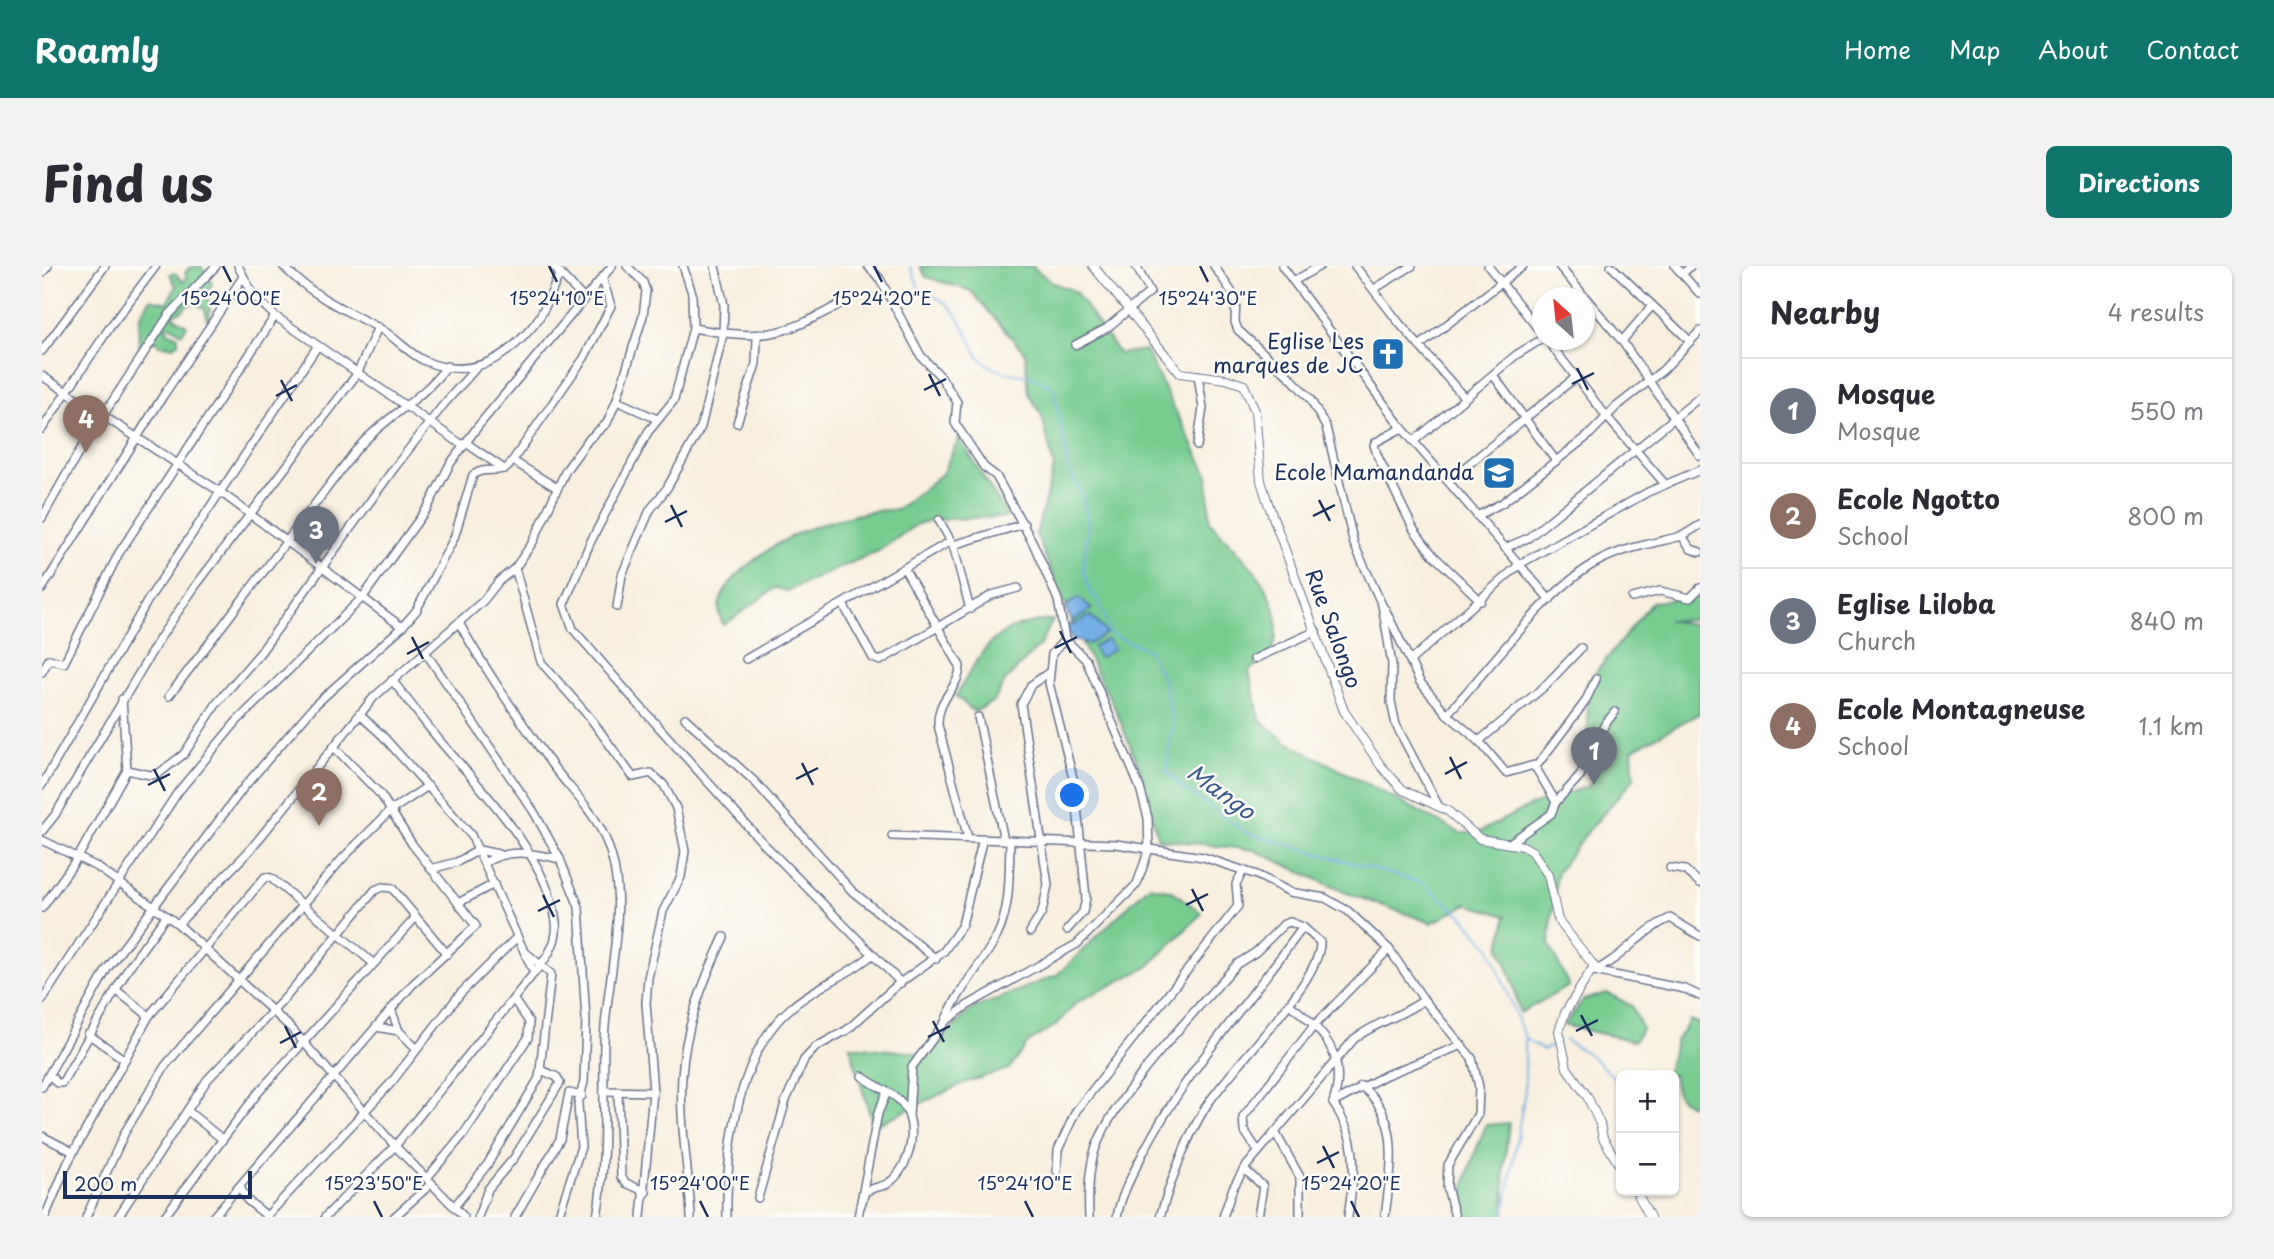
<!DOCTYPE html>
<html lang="en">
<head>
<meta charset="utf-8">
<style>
	body { margin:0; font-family:"Playpen Sans",sans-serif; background:#f2f2f3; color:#2b2b33 }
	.controls { position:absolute; right:21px; bottom:21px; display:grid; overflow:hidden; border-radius:10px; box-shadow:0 2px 5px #0004 }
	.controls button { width:63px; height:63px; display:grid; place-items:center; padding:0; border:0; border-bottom:2px solid #e1e1e2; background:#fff; color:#2b2b33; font:35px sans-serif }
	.compass { position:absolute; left:1490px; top:21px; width:63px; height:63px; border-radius:50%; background:#fff; box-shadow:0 2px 5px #0004; rotate:333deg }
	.scale { position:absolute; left:21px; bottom:18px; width:189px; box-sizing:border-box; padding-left:7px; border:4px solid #1b2f5e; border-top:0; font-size:19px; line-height:24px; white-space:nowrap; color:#1b2f5e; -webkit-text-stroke:5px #fdfcf7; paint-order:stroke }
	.you { position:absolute; left:1031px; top:530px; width:24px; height:24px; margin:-18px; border:5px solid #fff; border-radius:50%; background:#1a73e8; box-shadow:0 0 0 10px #1a73e833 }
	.badge { display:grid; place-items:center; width:46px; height:46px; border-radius:50%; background:#0f766e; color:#fff; font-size:23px; font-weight:700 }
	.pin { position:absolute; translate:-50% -58px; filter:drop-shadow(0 2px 4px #0008) }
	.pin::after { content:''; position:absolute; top:37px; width:24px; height:21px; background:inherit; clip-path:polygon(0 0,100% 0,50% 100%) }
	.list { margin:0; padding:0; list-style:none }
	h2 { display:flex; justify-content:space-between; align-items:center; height:91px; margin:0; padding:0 28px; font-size:30px }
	h2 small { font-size:23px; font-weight:400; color:#7c7c81 }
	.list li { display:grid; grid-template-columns:46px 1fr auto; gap:21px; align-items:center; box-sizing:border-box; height:105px; padding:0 28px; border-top:2px solid #e1e1e2 }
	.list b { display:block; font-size:26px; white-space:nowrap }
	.list p { margin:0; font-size:23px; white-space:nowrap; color:#7c7c81 }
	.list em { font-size:23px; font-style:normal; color:#7c7c81 }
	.map { position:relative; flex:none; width:1658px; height:951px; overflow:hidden; border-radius:10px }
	header { display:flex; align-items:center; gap:42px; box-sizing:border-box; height:98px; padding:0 35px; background:#0f766e; color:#fff }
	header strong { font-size:33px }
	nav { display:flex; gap:38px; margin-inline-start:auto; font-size:24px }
	.intro { display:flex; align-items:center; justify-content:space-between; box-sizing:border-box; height:168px; padding:0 42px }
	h1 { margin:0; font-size:49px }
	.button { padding:18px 32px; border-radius:10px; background:#0f766e; color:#fff; font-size:24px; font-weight:700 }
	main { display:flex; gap:42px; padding:0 42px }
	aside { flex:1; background:#fff; border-radius:10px; box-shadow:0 2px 5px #0004 }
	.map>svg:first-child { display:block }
	.green { fill:#78cc90; stroke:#4a7e77; stroke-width:2 }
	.water { fill:#75aee5; stroke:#486ea2; stroke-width:2 }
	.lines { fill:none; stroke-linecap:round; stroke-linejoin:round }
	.stream { stroke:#75aee5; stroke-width:2 }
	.minor-casing { stroke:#68728b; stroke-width:10 }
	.tertiary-casing { stroke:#68728b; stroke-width:10 }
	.minor { stroke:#fff; stroke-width:7 }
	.tertiary { stroke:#fff; stroke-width:8 }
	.ticks { fill:none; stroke:#1b2f5e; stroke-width:2.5 }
	.labels { text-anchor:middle; stroke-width:5; stroke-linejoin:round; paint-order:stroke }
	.poi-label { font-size:21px; fill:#1b2f5e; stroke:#fdfcf7; text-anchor:end }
	.street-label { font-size:21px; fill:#1b2f5e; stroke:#fdfcf7 }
	.water-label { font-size:23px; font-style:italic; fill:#3a5b8d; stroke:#fdfcf7 }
	.ticks-label { font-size:18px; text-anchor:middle; fill:#1b2f5e; stroke:#fdfcf7; stroke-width:5; stroke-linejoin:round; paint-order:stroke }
</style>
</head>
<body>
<header>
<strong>Roamly</strong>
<nav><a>Home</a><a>Map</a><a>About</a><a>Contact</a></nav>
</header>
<div class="intro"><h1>Find us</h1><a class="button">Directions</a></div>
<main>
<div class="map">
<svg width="1658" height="951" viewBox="0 0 1658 951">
	<rect width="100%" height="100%" fill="#fdfcf7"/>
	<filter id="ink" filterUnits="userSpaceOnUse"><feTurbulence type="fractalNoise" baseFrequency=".0143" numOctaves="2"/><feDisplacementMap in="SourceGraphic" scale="14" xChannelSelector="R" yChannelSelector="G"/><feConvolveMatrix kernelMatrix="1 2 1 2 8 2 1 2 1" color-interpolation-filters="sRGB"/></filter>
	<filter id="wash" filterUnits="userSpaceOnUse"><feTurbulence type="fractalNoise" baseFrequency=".00686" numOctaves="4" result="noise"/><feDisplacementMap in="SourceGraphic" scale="28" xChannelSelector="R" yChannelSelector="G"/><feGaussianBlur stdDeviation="1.57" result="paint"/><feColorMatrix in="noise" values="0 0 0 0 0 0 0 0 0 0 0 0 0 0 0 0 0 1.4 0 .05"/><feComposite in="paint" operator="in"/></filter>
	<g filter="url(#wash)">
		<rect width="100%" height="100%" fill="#f8efde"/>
		<!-- green -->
		<g class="green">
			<path d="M159,0l11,17 -6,15 4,4v17h-3l-2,-10 -10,-6 -9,3 -4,5 -11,4 16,10 -5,8 -11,-7 -6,1 4,6 9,3v7l-5,3 -14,-1 -3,-5 -14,8 -3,-2c-1,-20 -2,-31 12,-47l16,4 9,-17 -6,-12 5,-1 8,9 4,-4 -2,-5 5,-6z"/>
			<path d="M878,0h112l21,17 22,8 44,63 26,-4 63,125 2,47c30,33 82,75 63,126 -4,9 -17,17 -24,23l11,49 27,22 173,91h17l55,-28 57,-19 7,-23 -7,13 -2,-93 65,-81 48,-5v23h-33l33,6v87l-68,37 2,29 -45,51 -32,43 -8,71 20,42 -49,27 -9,-37 -11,-28 6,-32 -39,-12 -35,19 -88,-31 -90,-42 -96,-11 -17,-67 -27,-66 -37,-72 -41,-100 18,-67 -12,-51 -13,-22 -4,-41 -54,-62 -45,-14z"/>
			<path d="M917,172l49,79 -64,2 -27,5 -37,26 -93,41 -12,-3 -51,37c-23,-34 42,-75 68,-89 23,-12 81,-28 105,-26l45,-36z"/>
			<path d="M1011,354l-13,25 -35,36 -11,20 -20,11 -18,-16c27,-47 37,-73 97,-76z"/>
			<path d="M1107,620l23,5 30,22 -54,54 -71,35 -21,23 -28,18 -19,26 -45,14 -91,43 -23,-80 76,8 46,-45 85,-34z"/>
			<path d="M1565,727l25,13 10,23 -8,12 -70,-16 19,-25z"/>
			<path d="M1648,754l10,4v85c-20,-9 -26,-11 -26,-34h-8l10,-34z"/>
			<path d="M1467,857l-5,45 1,49h-41c-5,-30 11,-64 22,-92z"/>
		</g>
		<!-- water -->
		<g class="water">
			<path d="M1037,332l13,11 -19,13 -7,-11 2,-7z"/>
			<path d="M1048,349l17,18 -18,11 -18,-6 -5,-14 9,1z"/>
			<path d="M1065,373l7,10 -15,9 -6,-11z"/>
		</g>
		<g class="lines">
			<!-- stream -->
			<g class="stream">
				<path d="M868,0l10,24c34,13 35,20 51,51 3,6 6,15 11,19 21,21 52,7 72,31l15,80 14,25 5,28 -5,45 7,23 8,8 13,34 37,16 16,32 9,42 -7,46 16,17 65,46 175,50 41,33 27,32 35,90v52l-21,127"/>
				<path d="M1483,773l18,11 16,-9"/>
				<path d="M1523,774l25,15 31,29"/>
			</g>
		</g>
	</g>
	<g filter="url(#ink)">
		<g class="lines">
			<defs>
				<g id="minor">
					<path d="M196,0l16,30 21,20 189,130"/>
					<path d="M241,0c27,28 59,43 94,61 17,8 30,26 48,34 44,19 80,-1 108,-35 12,-14 19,-36 27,-53"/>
					<path d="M511,0l30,32"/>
					<path d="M641,0l9,27 1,35 -19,72 -26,32 -58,111 -26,61 9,25 57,66 130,145 141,143"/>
					<path d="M826,0l12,13 41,77 20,21 16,25 -2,21 29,44 12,9 37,67 25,57 7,39 21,21 54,128 8,30 1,31 -12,35 -60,60 -109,61 -23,17 -33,45 -3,49"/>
					<path d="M1172,0l22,32 -1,24 3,8 53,48 19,21 16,28 28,117 28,61 10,59 -1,37 5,24 42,80"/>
					<path d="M1240,0l120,162 148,172"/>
					<path d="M1313,0l45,58 64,73"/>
					<path d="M1446,0l54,68"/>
					<path d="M1517,0l63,75 78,115"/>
					<path d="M1569,0l79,75"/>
					<path d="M1633,0l25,28"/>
					<path d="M0,7l6,-7"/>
					<path d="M1640,8l9,-8"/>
					<path d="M1252,15l26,-15"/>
					<path d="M1332,23l38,-23"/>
					<path d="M651,62c68,12 87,10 147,-24"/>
					<path d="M1505,74l60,77 58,67"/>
					<path d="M1580,75l29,-34"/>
					<path d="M1033,79l32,-17 43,-36 -14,-26"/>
					<path d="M1377,80l104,-80"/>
					<path d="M0,85l63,-85"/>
					<path d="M1451,109l63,86"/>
					<path d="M0,110l177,115 183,136"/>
					<path d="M575,135l40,18"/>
					<path d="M695,157l19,-59 1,-27"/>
					<path d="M1360,162l-26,14 -2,3 4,12 36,73 19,25 48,46"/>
					<path d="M0,163l68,-102 46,-61"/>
					<path d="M1372,175l102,-86 26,-16"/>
					<path d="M424,177l38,26"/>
					<path d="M1155,180l6,-38 -5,-33"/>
					<path d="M471,195l44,27"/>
					<path d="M1406,215l128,-104"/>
					<path d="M1435,250l25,-13 86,-67 28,-29 47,-37 37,-39"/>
					<path d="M0,252l37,-66 90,-137 47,-49"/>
					<path d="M897,254l14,25 17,64"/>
					<path d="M1658,259l-18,11 9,13 9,3"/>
					<path d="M911,279l71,-21"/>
					<path d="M1463,282l23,-10 172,-141"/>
					<path d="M473,302l26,94 50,57 42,58 18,-4 13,12 12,23 9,43 -4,26 -18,34 -15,67 -2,25 7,89 -12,125"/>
					<path d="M862,302l56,98c0,22 -23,31 -22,59l30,113"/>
					<path d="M0,323l121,-193 80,-119"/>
					<path d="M1590,332l28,-7 30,7 10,-10"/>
					<path d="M801,338l30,54 7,3 112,-66 26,-7"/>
					<path d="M575,341l5,-32 28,-65 17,-22 34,-61 22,-93 1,-29 -9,-39"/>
					<path d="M1343,343l35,73 27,32 32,27 27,32 28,-8 22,37"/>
					<path d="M417,357c28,50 60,96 93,142 18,24 41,45 53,73 28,63 1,139 -1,204 -1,58 3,118 -7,175"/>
					<path d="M1023,373l-13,15 -3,29 26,103 11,112 -3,14 -16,18"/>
					<path d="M384,387l108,159 26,47 19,48 7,113 -2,62 -6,22 3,43 -23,70"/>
					<path d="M704,393l205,-118"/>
					<path d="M1212,393l62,-28"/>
					<path d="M1369,394l109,-96 128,-72 52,-22"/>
					<path d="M0,406l7,-13 15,4 55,-110 156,-237"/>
					<path d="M127,430l187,-246c29,-34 63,-47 91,-84"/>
					<path d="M80,433l5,71"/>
					<path d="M317,448l23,21 89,100 63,138"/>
					<path d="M1405,448c41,-43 101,-127 152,-153 24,-13 56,-18 83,-25"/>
					<path d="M936,451l26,123"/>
					<path d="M643,452l70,64 97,109 84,68"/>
					<path d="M1437,475l66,-55 36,-38"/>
					<path d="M1493,502l50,-66 11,-23"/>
					<path d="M0,519l106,-185 169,-253"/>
					<path d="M0,565l13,-16 105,-177 34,-50 163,-214 21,-47"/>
					<path d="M850,570l224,8 87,13 54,18 33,17 35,6 23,13 41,38 35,51 48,58 7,29 -1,27 -30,51 -1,22 8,30"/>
					<path d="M0,574l55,27 81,57 113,104 104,118 69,71"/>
					<path d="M1466,578l43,-30 5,-12 24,-26 25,-52 10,-12"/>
					<path d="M442,597c24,-15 49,-10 76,-4"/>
					<path d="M1628,602l15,2 15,13"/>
					<path d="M389,603l26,-7 22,-12 19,4"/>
					<path d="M416,637l36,-19"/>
					<path d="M0,642l36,-51 49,-87 23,5 8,-1 26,-20 33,-51 43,-50 135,-186 49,-63 32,-36"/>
					<path d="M136,658l72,-74 124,-153 109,-96 16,-20 16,-13 18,-26 33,-72 22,-30 19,-17 9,-21 27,-86 3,-25 -3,-9 -16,-16"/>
					<path d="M988,666l12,-20 6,-27 -27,-181 10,-19 17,-12"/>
					<path d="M1552,705c29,-13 46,-40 76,-53l30,18"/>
					<path d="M1552,705l91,18 15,7"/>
					<path d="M74,724l33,26"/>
					<path d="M0,734l136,-208 59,-71 126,-124 65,-90 22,-43 29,-39 133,-159"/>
					<path d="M1247,738c36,27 59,53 44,99 28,41 21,68 15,114"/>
					<path d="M349,743l8,22 18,18"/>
					<path d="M904,753c13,-30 35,-53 51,-83 14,-28 12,-64 13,-96"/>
					<path d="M334,761l23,4"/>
					<path d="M46,768l37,26"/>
					<path d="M8,809l7,8h5l67,-116 37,-51"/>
					<path d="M1319,820c43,33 29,85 24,131"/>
					<path d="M0,821l65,-118 137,-182 72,-83 86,-77 14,-16 38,-73 19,-63c12,-9 23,-1 35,-8l76,-109 27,-52 -9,-29"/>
					<path d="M562,825l49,1"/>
					<path d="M576,825l3,86 5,6 20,9"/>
					<path d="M1291,837l53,-28 76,-30"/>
					<path d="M147,846l33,27"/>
					<path d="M1233,866l25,45v40"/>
					<path d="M0,870l31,16"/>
					<path d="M1216,885l-14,-21 -1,-13 70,-90 76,-78"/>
					<path d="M1202,903l19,17 -5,31"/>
					<path d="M1015,905l1,-21 18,-39 162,-205 -2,-22 7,-13"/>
					<path d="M385,912l36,-43 65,-97 1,-16 -15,-22"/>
					<path d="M198,921l7,13 20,16"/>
					<path d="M716,932l28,-98 18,-40 12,-13 31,-17 50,-45 47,-34 18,-26 21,-87"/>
					<path d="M819,939l4,-13c8,-6 18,-4 25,-10 22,-17 31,-62 8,-83 -11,-9 -25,-14 -36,-23"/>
					<path d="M412,941l33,-42 52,-87 12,-104 -27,-23"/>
					<path d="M3,951l23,-55 81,-146 116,-139 6,1 102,85"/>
					<path d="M44,951l39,-85 40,-66 177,-207 48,-48 38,-25"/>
					<path d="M76,951l89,-137 79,-83 89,-107 7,-3 10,1 55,66"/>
					<path d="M122,951l93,-123 159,-177"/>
					<path d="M171,951l199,-232 64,-59 -64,-82 -31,-49 -47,-48"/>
					<path d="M224,951l125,-134 69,-89 57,-57"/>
					<path d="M283,951l70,-71 135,-168c13,-15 29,-33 26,-56 -7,-59 -65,-123 -103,-166 -22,-24 -41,-51 -61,-76"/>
					<path d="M352,951l38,-34"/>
					<path d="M436,951l10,-28 26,-31 46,-75 -3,-6 -16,-7"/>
					<path d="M473,951l45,-78 9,-46 13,3"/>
					<path d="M649,951c-2,-47 -12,-94 -9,-141 3,-49 21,-95 42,-139"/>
					<path d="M685,951c-1,-66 10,-165 65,-210 24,-21 56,-31 81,-53"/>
					<path d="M816,951l20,-104 9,-21"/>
					<path d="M1047,951c-1,-22 -1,-43 5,-64 17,-56 103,-143 143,-189l19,-12 28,-28 6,-2 13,5 17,15c2,39 -92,129 -115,166 -20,33 -34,72 -45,109"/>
					<path d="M1075,951c4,-23 16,-43 26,-64 43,-83 106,-151 160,-226"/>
					<path d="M1181,951l10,-29 11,-19 110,-130c22,-17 48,-23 70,-39"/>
				</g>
				<g id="tertiary">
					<path d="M1051,0l87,107 46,6 18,6 11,26 6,70 8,25 75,205 37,55 22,24 45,21 32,28 43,7 9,5 16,24 10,45 36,46 -29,47 -6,18 8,37 20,28 13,28 3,14 18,30"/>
					<path d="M1594,925l14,26"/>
				</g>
			</defs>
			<!-- minor casing -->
			<use href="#minor" class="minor-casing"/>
			<!-- tertiary casing -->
			<use href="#tertiary" class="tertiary-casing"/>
			<!-- minor -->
			<use href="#minor" class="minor"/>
			<!-- tertiary -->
			<use href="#tertiary" class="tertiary"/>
		</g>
	</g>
	<!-- ticks -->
	<path class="ticks" d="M181,0l8,16M507,0l8,16M832,0l8,16M1158,0l8,16M1535,102l11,22M887,108l11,22M239,114l11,21M1530,118l22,-11M882,124l22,-11M234,130l21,-11M1277,234l11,21M629,239l11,22M1271,250l22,-11M623,256l22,-11M1018,365l11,22M370,371l11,22M1013,382l22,-11M365,388l22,-12M1408,491l11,22M760,497l11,22M112,503l11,22M1403,508l22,-12M754,513l22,-11M106,519l22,-11M1150,623l11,22M501,629l11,22M1144,639l22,-11M496,645l22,-11M1539,749l11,21M891,755l11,21M243,760l11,22M1534,765l22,-11M886,771l22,-11M238,777l21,-11M1281,880l11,22M1275,897l22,-11M332,935l8,16M658,935l8,16M983,935l8,16M1309,935l8,16"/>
	<!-- icons -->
	<defs>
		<symbol id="church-square" viewBox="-11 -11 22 22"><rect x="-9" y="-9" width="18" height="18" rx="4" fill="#1f6fb2" stroke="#fdfcf7"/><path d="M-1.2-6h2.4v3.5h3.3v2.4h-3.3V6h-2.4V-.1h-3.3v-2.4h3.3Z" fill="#fff"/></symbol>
		<symbol id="school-square" viewBox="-11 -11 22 22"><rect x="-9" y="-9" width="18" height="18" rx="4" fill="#1f6fb2" stroke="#fdfcf7"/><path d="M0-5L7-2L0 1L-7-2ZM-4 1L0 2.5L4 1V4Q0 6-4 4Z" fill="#fff"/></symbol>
	</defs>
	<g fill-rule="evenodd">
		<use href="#church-square" x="1327" y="69" width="38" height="38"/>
		<use href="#school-square" x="1438" y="188" width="38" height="38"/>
	</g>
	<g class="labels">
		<!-- poi labels -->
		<g class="poi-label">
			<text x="1322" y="83">Eglise Les<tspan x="1322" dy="24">marques de JC</tspan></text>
			<text x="1432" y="214">Ecole Mamandanda</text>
		</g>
		<!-- street labels -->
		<g class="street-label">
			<text transform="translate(1291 363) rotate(70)" y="7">Rue Salongo</text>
		</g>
		<!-- water labels -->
		<g class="water-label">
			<text transform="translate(1179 526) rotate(36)" y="8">Mango</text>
		</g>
	</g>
	<g class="ticks-label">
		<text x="189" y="39">15°24'00"E</text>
		<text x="515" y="39">15°24'10"E</text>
		<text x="840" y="39">15°24'20"E</text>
		<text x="1166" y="39">15°24'30"E</text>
		<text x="332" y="924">15°23'50"E</text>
		<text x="658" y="924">15°24'00"E</text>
		<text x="983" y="924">15°24'10"E</text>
		<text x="1309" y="924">15°24'20"E</text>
	</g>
</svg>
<div class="controls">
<button>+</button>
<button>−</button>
</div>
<svg class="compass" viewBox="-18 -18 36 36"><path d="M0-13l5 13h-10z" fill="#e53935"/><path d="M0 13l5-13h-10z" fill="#7c7c81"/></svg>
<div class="scale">200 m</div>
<div class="you"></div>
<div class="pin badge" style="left:1552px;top:519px;background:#6b7280">1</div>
<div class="pin badge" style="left:277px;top:560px;background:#8d6e63">2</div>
<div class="pin badge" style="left:274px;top:298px;background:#6b7280">3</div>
<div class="pin badge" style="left:44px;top:187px;background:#8d6e63">4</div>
</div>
<aside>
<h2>Nearby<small>4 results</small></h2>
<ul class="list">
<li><span class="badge" style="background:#6b7280">1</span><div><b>Mosque</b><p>Mosque</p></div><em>550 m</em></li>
<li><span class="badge" style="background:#8d6e63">2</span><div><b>Ecole Ngotto</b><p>School</p></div><em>800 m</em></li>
<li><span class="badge" style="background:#6b7280">3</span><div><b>Eglise Liloba</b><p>Church</p></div><em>840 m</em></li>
<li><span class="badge" style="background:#8d6e63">4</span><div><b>Ecole Montagneuse</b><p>School</p></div><em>1.1 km</em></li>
</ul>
</aside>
</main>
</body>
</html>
